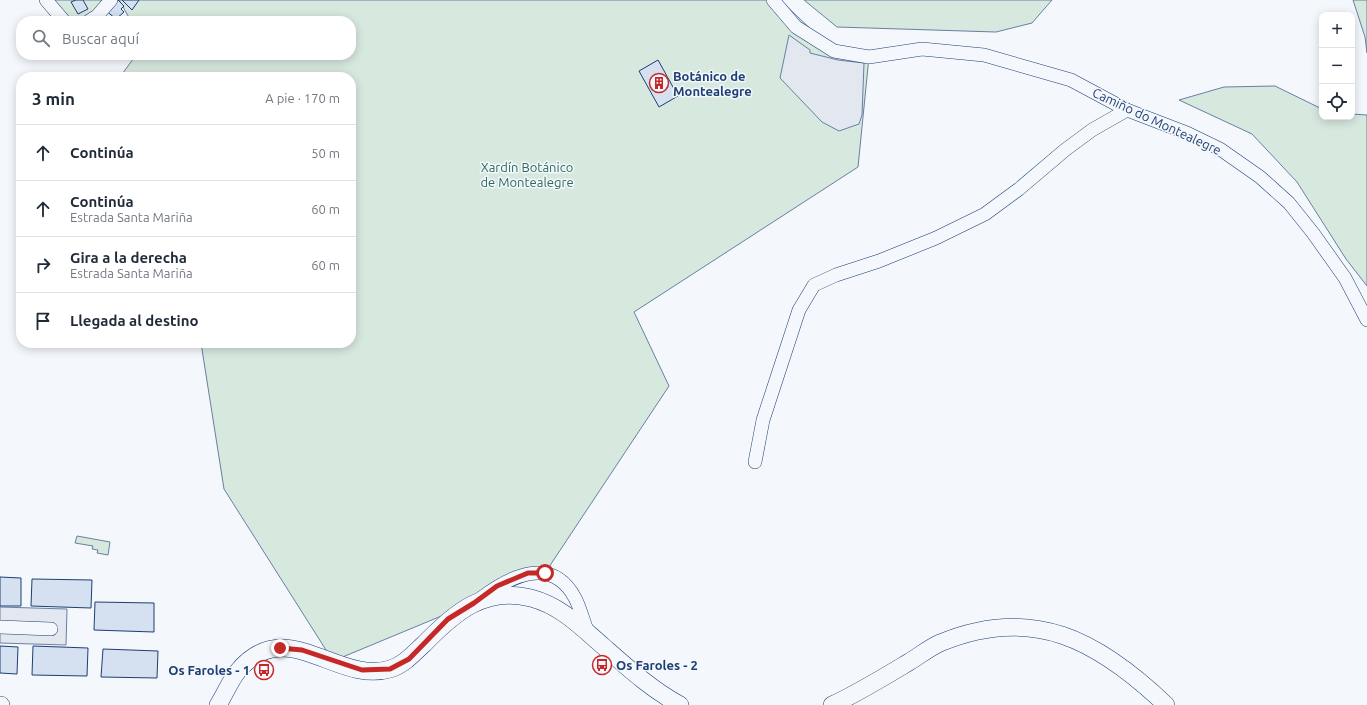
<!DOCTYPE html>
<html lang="es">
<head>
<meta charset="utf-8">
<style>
	body { margin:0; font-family:Ubuntu,sans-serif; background:#f6f6f7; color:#1f2937 }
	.controls { position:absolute; right:12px; top:12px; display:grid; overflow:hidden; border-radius:8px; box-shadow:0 2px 10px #0003 }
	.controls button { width:36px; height:36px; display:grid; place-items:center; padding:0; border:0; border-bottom:1px solid #e0e1e3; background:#fff; color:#1f2937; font:20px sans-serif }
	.stop { position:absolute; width:12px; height:12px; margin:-9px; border:3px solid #c62828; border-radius:50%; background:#fff }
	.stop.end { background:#c62828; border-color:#fff; box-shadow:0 1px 4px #0008 }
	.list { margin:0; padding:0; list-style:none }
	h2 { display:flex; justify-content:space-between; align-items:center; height:52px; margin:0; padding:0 16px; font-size:17px }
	h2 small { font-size:13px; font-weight:400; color:#747a83 }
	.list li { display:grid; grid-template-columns:26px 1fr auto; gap:12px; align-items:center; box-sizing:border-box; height:56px; padding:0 16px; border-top:1px solid #e0e1e3 }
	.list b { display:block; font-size:15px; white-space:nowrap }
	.list p { margin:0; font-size:13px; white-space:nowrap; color:#747a83 }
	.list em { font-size:13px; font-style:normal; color:#747a83 }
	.icon { flex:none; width:22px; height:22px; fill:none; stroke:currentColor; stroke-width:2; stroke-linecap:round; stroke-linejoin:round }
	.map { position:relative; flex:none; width:1367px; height:705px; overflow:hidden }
	.search { position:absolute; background:#fff; box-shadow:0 2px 10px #0003; left:16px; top:16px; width:340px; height:44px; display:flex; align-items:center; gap:10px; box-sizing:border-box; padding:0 14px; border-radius:16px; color:#747a83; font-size:15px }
	.panel { position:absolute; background:#fff; box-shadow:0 2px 10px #0003; left:16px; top:72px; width:340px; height:276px; border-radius:16px }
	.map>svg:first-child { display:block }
	.green { fill:#d7e8df; stroke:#687fa3 }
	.parking { fill:#e3e8f0; stroke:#687fa3 }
	.building { fill:#d5e0f0; stroke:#1d3f73 }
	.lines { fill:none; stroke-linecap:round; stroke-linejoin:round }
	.minor-casing { stroke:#1d3f73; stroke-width:14 }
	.major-casing { stroke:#1d3f73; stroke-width:18 }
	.minor { stroke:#f4f7fb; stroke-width:13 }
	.major { stroke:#f4f7fb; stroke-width:17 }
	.route { stroke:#c62828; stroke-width:5 }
	.labels { text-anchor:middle; stroke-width:3; stroke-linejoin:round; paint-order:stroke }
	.poi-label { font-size:13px; font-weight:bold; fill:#1d3f73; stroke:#f4f7fb; text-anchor:start }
	.street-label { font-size:13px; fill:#1d3f73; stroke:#f4f7fb }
	.park-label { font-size:13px; fill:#2c6c60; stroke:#f4f7fb }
</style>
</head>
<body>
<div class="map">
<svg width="1367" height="705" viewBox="0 0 1367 705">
	<rect width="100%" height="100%" fill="#f4f7fb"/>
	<!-- green -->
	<g class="green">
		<path d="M46,0h64l-25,21h-21z"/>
		<path d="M119,0h661l54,51 35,6 -11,110 -224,145 35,74 -124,187 -212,88 -109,-172 -23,-146h150v-266h-231l16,-22h215v-34h-220z"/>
		<path d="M804,0h248l-20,23 -36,9 -159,-5z"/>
		<path d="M1353,0h14v53l-2,-16z"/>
		<path d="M1275,86l47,23v8h30v-3l15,1v171l-21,-27 -49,-77 -45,-48 -73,-34 45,-13z"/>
		<path d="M77,536l33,6 -2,13 -11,-2 1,-3 -6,-1 1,-3 -18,-3z"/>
	</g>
	<!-- parking -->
	<g class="parking">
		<path d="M789,35l21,15v3l28,7 26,3 -2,52 -3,9 -20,7 -17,-9 -42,-44z"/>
		<path d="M0,607l67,2 -1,36 -66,-2z"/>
	</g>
	<!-- building -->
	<g class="building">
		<path d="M76,0h7l5,9 -10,5 -7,-12z"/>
		<path d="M115,0h3l6,6 -3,3 3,3 -8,7 -11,-9z"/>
		<path d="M122,0h17l-7,10z"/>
		<path d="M658,60l20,36 -19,11 -20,-36z"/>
		<path d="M0,577l21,1v28h-21z"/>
		<path d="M32,579l60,1 -1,28 -60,-2z"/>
		<path d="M95,602l59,1v29l-60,-2z"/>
		<path d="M0,646l18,1 -1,27 -17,-1z"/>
		<path d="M33,646l55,2 -1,28 -55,-1z"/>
		<path d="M103,649l55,2 -1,27 -56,-1z"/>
	</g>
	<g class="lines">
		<defs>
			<g id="minor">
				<path d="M46,0l18,21"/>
				<path d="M773,0l23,27 38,24 35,6 53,-8 62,6 87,25 56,30 60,23 33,16 40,28 29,26 24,30 32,45 22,42"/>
				<path d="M89,21l8,-5 14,-16"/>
				<path d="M755,462l8,-42 36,-110 15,-25 22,-10 43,-14 57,-23 49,-24 34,-25 46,-39 27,-20 35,-20"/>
				<path d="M481,598c29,-22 71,-43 94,0 5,9 8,22 12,32"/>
				<path d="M0,627l51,2"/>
			</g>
			<g id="major">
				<path d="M0,705h1"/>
				<path d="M218,705c7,-11 12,-24 20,-34 48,-58 99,14 152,-2 14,-4 24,-16 34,-25 30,-31 61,-58 107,-46 30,8 50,29 72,48 25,22 48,43 77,59"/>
				<path d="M832,705c26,-12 52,-28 77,-43 10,-6 20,-14 31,-19 93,-39 159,-2 226,62"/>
			</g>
		</defs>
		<!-- minor casing -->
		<use href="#minor" class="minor-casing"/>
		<!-- major casing -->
		<use href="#major" class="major-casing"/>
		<!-- minor -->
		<use href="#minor" class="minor"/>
		<!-- major -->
		<use href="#major" class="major"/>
	</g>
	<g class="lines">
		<!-- route -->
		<path class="route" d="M280,648l22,2 60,20 28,-1 19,-10 39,-40 26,-16 23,-17 31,-13h17"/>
	</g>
	<!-- icons -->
	<defs>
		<symbol id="building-ring" viewBox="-11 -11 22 22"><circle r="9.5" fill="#f4f7fb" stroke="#c62828" stroke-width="1.5"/><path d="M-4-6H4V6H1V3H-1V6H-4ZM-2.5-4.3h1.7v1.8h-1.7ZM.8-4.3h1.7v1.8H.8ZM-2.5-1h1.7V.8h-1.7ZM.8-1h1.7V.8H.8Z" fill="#c62828"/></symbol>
		<symbol id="bus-ring" viewBox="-11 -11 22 22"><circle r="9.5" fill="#f4f7fb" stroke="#c62828" stroke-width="1.5"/><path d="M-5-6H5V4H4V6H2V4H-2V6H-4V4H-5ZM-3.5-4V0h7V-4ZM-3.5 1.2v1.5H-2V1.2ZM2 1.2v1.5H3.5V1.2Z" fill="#c62828"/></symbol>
	</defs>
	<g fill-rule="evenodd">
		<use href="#building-ring" x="648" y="72" width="22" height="22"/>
		<use href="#bus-ring" x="591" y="654" width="22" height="22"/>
		<use href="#bus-ring" x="253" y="659" width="22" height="22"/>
	</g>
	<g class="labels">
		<!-- poi labels -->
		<g class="poi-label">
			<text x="673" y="81">Botánico de<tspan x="673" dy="15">Montealegre</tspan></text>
			<text x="616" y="670">Os Faroles - 2</text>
			<text x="250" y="675" text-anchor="end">Os Faroles - 1</text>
		</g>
		<!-- street labels -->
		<g class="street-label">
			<text transform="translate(1157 121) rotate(25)" y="5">Camiño do Montealegre</text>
		</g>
		<!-- park labels -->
		<g class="park-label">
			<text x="527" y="172">Xardín Botánico<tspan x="527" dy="15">de Montealegre</tspan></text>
		</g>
	</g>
</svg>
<div class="controls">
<button>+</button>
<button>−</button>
<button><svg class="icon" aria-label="locate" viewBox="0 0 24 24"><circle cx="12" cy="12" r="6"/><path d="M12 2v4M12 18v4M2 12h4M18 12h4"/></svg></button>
</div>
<div class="stop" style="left:545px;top:573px"></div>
<div class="stop end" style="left:280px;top:648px"></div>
<div class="search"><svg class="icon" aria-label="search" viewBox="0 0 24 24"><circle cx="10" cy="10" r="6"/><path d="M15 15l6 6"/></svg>Buscar aquí</div>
<section class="panel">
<h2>3 min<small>A pie · 170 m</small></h2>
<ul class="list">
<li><svg class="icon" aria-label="ahead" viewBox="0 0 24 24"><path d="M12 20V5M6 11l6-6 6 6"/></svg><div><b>Continúa</b></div><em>50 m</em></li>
<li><svg class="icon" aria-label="ahead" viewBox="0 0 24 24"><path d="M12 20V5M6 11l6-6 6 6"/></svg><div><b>Continúa</b><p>Estrada Santa Mariña</p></div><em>60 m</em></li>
<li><svg class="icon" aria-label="right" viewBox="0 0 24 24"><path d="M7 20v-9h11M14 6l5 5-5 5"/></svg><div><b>Gira a la derecha</b><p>Estrada Santa Mariña</p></div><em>60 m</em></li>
<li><svg class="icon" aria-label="arrive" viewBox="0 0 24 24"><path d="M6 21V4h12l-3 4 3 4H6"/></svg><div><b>Llegada al destino</b></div></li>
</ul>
</section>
</div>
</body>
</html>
